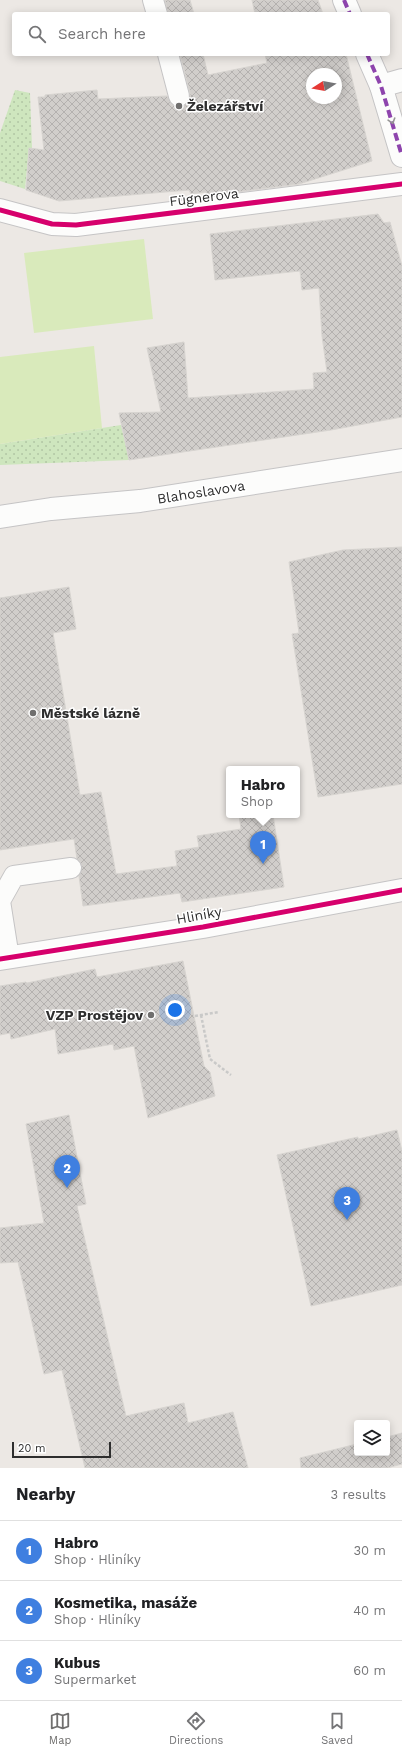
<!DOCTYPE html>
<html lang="en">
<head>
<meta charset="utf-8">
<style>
	body { margin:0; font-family:"Work Sans",sans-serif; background:#f6f6f6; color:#202124 }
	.controls { position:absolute; right:12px; bottom:12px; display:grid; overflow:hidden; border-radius:4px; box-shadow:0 2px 10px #0003 }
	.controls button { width:36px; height:36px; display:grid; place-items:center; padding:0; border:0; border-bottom:1px solid #e0e0e0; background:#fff; color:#202124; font:20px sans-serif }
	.compass { position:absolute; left:306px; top:68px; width:36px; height:36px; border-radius:50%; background:#fff; box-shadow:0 2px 10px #0003; rotate:259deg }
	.scale { position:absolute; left:12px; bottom:10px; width:99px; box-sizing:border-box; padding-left:4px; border:2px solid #2e2e2e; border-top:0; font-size:11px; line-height:14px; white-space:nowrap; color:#2e2e2e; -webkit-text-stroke:3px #fff; paint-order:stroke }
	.you { position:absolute; left:175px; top:1010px; width:14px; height:14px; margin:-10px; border:3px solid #fff; border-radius:50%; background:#1a73e8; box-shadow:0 0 0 6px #1a73e833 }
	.badge { display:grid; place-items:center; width:26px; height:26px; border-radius:50%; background:#706f6e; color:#fff; font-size:13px; font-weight:700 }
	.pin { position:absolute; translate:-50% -33px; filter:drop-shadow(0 1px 2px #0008) }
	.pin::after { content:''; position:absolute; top:21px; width:14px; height:12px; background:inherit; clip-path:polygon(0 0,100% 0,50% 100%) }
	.popup { position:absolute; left:226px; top:766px; width:74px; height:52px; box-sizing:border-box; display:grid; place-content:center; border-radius:4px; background:#fff; filter:drop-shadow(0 1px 3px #0005); font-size:13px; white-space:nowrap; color:#757577 }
	.popup b { font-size:15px; color:#202124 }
	.popup::after { content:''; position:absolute; left:50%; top:100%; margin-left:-8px; border:8px solid transparent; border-top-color:#fff }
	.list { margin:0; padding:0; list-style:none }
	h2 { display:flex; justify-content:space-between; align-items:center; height:52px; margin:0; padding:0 16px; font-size:17px }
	h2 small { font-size:13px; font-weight:400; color:#757577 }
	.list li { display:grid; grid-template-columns:26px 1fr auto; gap:12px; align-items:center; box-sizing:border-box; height:60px; padding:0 16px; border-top:1px solid #e0e0e0 }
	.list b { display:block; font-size:15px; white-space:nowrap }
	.list p { margin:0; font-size:13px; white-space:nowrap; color:#757577 }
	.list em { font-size:13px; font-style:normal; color:#757577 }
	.icon { flex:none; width:22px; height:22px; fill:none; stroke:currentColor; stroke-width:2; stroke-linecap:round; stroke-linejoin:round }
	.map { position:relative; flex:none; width:402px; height:1468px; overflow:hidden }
	.search { position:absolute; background:#fff; box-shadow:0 2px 10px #0003; left:12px; right:12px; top:12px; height:44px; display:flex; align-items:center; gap:10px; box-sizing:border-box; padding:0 14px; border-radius:4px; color:#757577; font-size:15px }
	.sheet { height:232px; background:#fff }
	nav { display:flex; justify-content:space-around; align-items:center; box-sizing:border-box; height:56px; border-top:1px solid #e0e0e0; background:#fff; font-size:11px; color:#757577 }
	nav a { display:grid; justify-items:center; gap:2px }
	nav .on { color:#706f6e }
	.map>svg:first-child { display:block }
	.grass { fill:url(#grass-dots) }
	.pitch { fill:#d9eabb }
	.building { fill:url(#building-cross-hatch); stroke:#d7d4d0; fill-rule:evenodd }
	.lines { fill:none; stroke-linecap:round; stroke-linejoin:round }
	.lane-casing { stroke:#c5c4c5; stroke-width:22 }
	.street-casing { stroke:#c5c4c5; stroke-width:24 }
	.secondary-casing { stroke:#c5c4c5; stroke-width:24 }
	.path { stroke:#c9c9c8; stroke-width:2.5; stroke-dasharray:3 2; stroke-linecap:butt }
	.lane { stroke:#fcfcfb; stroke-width:20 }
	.street { stroke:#fcfcfb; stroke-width:22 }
	.secondary { stroke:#fcfcfb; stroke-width:22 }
	.quiet { stroke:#8e44ad; stroke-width:4; stroke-dasharray:8 4; stroke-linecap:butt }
	.cycleway-casing { stroke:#fff; stroke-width:8 }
	.cycleway { stroke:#d6006c; stroke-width:5 }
	.oneway { stroke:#959594 }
	.poi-dot { fill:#706f6e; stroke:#fff; stroke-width:1.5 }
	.labels { text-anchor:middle; stroke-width:3; stroke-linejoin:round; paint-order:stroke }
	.poi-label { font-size:14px; font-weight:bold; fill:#2e2e2e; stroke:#fff; text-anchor:start }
	.street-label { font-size:14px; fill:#2e2e2e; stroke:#fff }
</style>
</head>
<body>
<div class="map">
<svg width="402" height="1468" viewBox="0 0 402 1468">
	<defs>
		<pattern id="grass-dots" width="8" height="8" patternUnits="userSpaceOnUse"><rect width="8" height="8" fill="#cee6be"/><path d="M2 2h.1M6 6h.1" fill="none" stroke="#b1c6a4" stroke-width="1.8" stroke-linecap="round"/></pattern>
		<pattern id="building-cross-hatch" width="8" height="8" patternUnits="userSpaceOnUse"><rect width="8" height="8" fill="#d1cecb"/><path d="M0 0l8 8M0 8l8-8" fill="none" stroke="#b4b1af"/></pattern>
	</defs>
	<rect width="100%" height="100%" fill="#ece8e4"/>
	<!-- grass -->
	<g class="grass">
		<path d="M15,90l15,3 2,55h-3l-4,41 -25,-8v-48z"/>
		<path d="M121,425l8,35 -129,5v-21z"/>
	</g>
	<!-- pitch -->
	<g class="pitch">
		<path d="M144,239l9,80 -119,14 -10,-80z"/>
		<path d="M94,346l8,82 -102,16v-87z"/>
	</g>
	<!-- building -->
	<g class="building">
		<path d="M165,0h25l4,14h-26z"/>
		<path d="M252,0h66l5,14h-68z"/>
		<path d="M180,54h23l5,21 59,-12 -2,-9h81l26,107 -73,23 -93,12v-4l-15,2 -2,-4 -130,11 -33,-11 3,-42 15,2 -6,-53h7v-2l52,-5 1,9 69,-3 4,8 5,3h6l5,-3 3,-5v-6zM312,74h24v24h-24z"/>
		<path d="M378,214l6,9 6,-1 12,44v151l-71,13 -202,30 -10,-47 42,-1 -14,-64 37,-6 4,56 126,-9 -1,-16 14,-1 -5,-36 -3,-48 -17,2 -2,-19 -85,9 -5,-46z"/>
		<path d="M402,547v237l-84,13 -26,-163 7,-1 -10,-71 54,-12z"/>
		<path d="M69,587l7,42 -23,4 27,162 21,-3 15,82 61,-8 -2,-15 24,-4 -2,-11 44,-7 -2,-14h34l11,72 -102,15 -2,-9 -97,13 -4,-30 3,-9 -2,-6 -3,-2 -3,-20 -74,11v-252z"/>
		<path d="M183,961l21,105 6,6 5,24 -67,22 -14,-72 -20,4 -1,-6 -55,10 -3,-25 -44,10 -1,-6 -10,2v-49l26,-4 1,1 68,-14 2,8z"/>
		<path d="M69,1115l17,89 -9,2 49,210 58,-13 4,20 45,-11 15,56h-163l-23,-98 -18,4 -26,-112 -18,1v-35l44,-5 -18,-99z"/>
		<path d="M397,1130l5,21v134l-91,21 -34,-151 81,-18v2z"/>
		<path d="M402,1433v31l-15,4h-86l-1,-10 57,-14v9h30v-16z"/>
	</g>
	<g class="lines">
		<defs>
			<g id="lane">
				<path d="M153,0l4,14"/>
				<path d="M168,54l11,42"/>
				<path d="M9,958l-9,-57 14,-25 57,-8"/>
			</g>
			<g id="street">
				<path d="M344,0l6,14"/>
				<path d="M367,54l14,32 21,70"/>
				<path d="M381,86l21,-6"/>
				<path d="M0,210l52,14 24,1 326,-41"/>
				<path d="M0,959l203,-32 199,-37"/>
			</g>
			<path id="secondary" d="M0,517l51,-8 89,-8 262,-41"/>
		</defs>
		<!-- lane casing -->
		<use href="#lane" class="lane-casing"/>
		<!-- street casing -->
		<use href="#street" class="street-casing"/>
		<!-- secondary casing -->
		<use href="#secondary" class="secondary-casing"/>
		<!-- path -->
		<g class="path">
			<path d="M201,1015l9,44 21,16"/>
			<path d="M195,1016l24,-4"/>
		</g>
		<!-- lane -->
		<use href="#lane" class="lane"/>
		<!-- street -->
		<use href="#street" class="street"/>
		<!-- secondary -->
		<use href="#secondary" class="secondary"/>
		<!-- quiet -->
		<g class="quiet">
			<path d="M344,0l6,14"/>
			<path d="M367,54l14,32 21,70"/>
		</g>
		<defs>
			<g id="cycleway">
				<path d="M0,210l52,14 24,1 326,-41"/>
				<path d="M0,959l203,-32 199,-37"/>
			</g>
		</defs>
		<!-- cycleway casing -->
		<use href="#cycleway" class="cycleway-casing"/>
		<!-- cycleway -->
		<use href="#cycleway" class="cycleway"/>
	</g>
	<!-- one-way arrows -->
	<defs><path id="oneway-chevron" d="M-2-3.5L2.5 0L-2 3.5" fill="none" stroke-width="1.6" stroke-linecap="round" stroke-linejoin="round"/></defs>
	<use class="oneway" href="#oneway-chevron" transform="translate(392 121) rotate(73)"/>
	<!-- markers -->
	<g class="poi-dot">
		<circle cx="179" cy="106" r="4"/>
		<circle cx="33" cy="713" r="4"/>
		<circle cx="151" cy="1015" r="4"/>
	</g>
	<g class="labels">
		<!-- poi labels -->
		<g class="poi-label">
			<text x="187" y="111">Železářství</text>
			<text x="41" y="718">Městské lázně</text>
			<text x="143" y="1020" text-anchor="end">VZP Prostějov</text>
		</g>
		<!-- street labels -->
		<g class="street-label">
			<text transform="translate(204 197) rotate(-7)" y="5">Fügnerova</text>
			<text transform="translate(201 492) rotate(-9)" y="5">Blahoslavova</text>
			<text transform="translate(199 915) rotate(-10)" y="5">Hliníky</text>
		</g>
	</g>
</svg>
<div class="controls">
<button><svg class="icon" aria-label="layers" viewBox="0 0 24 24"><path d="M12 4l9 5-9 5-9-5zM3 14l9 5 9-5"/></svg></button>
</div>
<svg class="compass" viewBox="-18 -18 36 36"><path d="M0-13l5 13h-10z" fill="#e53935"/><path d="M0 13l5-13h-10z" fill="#757577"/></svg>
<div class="scale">20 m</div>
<div class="you"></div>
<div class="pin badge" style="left:263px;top:864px;background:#3f7fe0">1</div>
<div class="popup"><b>Habro</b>Shop</div>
<div class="pin badge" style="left:67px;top:1188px;background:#3f7fe0">2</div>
<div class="pin badge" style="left:347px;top:1220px;background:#3f7fe0">3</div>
<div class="search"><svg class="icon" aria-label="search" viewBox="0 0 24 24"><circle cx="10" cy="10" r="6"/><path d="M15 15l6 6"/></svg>Search here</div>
</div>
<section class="sheet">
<h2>Nearby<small>3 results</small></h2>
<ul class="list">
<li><span class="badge" style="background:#3f7fe0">1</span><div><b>Habro</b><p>Shop · Hliníky</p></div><em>30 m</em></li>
<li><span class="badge" style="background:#3f7fe0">2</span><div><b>Kosmetika, masáže</b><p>Shop · Hliníky</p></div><em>40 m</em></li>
<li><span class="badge" style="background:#3f7fe0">3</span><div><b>Kubus</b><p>Supermarket</p></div><em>60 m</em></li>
</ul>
</section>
<nav>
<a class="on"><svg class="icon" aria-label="map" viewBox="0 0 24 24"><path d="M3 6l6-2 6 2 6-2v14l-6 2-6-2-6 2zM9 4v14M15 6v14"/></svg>Map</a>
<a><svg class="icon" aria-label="directions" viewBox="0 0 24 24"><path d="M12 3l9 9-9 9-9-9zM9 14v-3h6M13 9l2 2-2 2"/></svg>Directions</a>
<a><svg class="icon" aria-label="saved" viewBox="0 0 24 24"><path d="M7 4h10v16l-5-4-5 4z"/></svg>Saved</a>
</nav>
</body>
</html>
